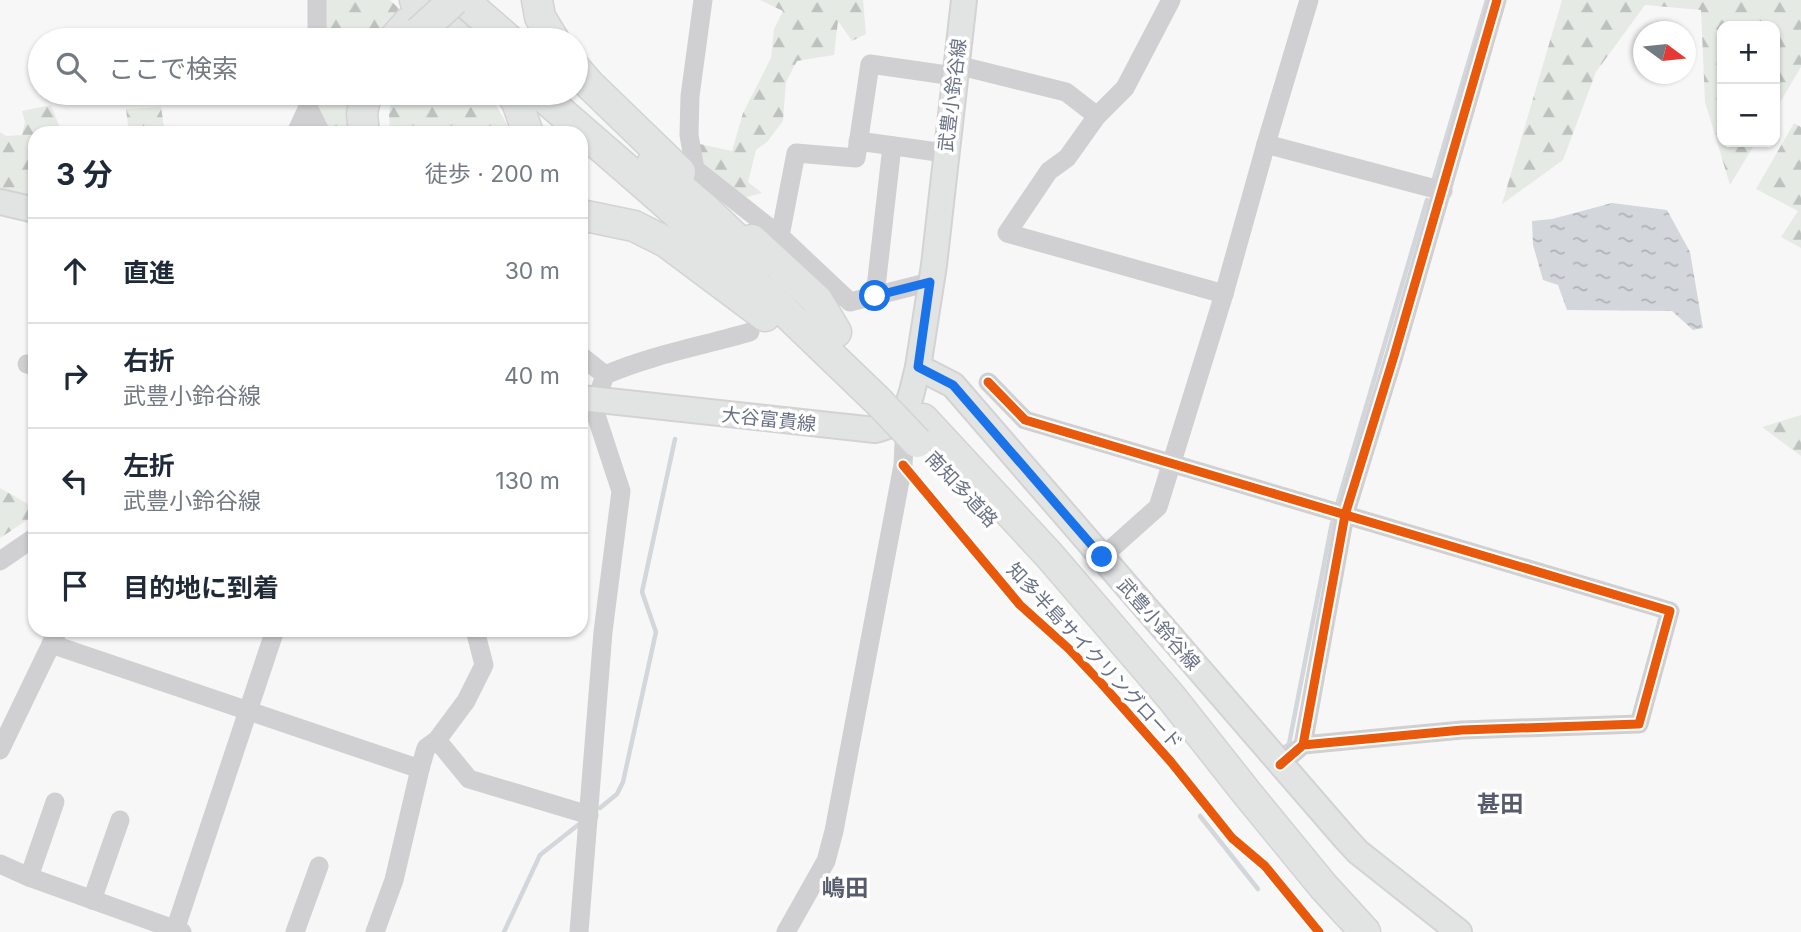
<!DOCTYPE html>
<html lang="ja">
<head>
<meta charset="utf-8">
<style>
	body { margin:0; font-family:Inter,"Noto Sans JP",sans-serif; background:#f6f6f7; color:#1f2937 }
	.controls { position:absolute; right:21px; top:21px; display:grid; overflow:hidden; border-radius:14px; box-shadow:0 2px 5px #0004 }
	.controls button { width:63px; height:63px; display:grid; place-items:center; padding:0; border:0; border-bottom:2px solid #e0e1e3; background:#fff; color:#1f2937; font:35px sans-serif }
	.compass { position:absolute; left:1633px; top:21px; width:63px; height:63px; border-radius:50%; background:#fff; box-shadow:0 2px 5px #0004; rotate:105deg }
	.stop { position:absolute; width:21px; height:21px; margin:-16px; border:5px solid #1a73e8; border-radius:50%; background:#fff }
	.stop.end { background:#1a73e8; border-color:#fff; box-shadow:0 2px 7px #0008 }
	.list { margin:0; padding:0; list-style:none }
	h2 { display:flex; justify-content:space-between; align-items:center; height:91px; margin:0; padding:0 28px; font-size:30px }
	h2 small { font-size:23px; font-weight:400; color:#747a83 }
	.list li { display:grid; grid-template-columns:46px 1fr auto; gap:21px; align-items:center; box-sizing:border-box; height:105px; padding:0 28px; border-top:2px solid #e0e1e3 }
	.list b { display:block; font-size:26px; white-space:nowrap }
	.list p { margin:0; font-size:23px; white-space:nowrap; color:#747a83 }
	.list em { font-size:23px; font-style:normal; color:#747a83 }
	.icon { flex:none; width:38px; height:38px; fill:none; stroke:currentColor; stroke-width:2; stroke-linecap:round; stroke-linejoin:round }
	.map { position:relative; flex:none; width:1801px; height:932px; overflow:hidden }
	.search { position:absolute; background:#fff; box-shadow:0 2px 5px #0004; left:28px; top:28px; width:560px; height:77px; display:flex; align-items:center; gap:18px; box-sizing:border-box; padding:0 24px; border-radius:38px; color:#747a83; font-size:26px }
	.panel { position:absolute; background:#fff; box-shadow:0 2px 5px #0004; left:28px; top:126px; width:560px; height:511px; border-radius:21px }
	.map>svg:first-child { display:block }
	.forest { fill:url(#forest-firs) }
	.water { fill:url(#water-ripples) }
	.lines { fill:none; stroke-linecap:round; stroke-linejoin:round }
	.stream { stroke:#d3d6db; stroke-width:4.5 }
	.major-casing { stroke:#d3d3d5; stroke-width:28 }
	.highway-casing { stroke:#d3d3d4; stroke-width:33 }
	.minor { stroke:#d0d0d2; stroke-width:19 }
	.major { stroke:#e2e3e3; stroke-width:24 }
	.highway { stroke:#e2e3e3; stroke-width:30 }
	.highway-bridge-casing { stroke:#d3d3d4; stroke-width:33; stroke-linecap:butt }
	.highway-bridge { stroke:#e2e3e3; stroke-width:30 }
	.cycleway-casing { stroke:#fff; stroke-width:13 }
	.cycleway { stroke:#e8590c; stroke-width:9 }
	.route { stroke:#1a73e8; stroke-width:9 }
	.labels { text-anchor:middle; stroke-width:7; stroke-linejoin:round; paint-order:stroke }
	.street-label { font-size:19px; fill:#697185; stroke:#fff }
	.quarter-label { font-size:23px; font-weight:bold; fill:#565c6b; stroke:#fff }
</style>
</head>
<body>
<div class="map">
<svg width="1801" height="932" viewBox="0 0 1801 932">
	<defs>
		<pattern id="forest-firs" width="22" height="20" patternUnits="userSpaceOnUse" patternTransform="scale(1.75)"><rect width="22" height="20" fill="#e6eae5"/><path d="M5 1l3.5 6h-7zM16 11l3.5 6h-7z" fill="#bec2bf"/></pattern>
		<pattern id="water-ripples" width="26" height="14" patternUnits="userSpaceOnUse" patternTransform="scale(1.75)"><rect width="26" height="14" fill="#d3d6db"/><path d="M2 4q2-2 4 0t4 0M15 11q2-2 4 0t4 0" fill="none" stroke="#afb2b7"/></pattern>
	</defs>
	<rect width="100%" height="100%" fill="#f7f7f7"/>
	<!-- forest -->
	<g class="forest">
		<path d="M326,0h64l16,15 -20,25h-63z"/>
		<path d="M760,0h103l3,34 -14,7 -14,-20 -4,34 -37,6 -11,21 -3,39 -16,21 -11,8 -8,32 14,11 -22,6 -41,-32 -4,-24 37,8 11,-38 28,-55 3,-29 9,-18z"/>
		<path d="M1562,0h239v67l-26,44v-85h-53v116h34l-26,43 -25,-83 -4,-92 -56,-5 -49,67 -33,88 -61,44z"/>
		<path d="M320,93h38l-2,40h-30l-9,-26z"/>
		<path d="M392,93h97l23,40h-122l-1,-19z"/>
		<path d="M51,105l11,28h-27v69l-35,-10v-60l6,4 16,-1 3,-13 -3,-11z"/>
		<path d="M161,107l4,26h-36l-3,-24z"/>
		<path d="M1794,123l7,4v121l-20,-11 17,-26 -42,-22z"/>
		<path d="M1801,415v41l-39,-29z"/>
		<path d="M0,488l35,20v7l-35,23z"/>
	</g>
	<!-- water -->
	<path class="water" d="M1612,203l55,7 23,42 13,76 -10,2 -21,-19 -105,-1 -9,-25 -15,-5 -10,-35 -1,-24 20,-2z"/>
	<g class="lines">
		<!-- stream -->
		<g class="stream">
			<path d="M1433,182l54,-182"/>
			<path d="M1338,502l89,-302"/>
			<path d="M1282,749l7,-5 43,-221"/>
			<path d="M600,808l17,-14 6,-12 33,-150 -14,-40 33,-153"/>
			<path d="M1200,816l58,73"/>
			<path d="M504,932l36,-77 38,-30"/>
		</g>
		<defs>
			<g id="major">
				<path d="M964,0l-30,265 -16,102 35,18 392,453 13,14 101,80"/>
				<path d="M0,202l35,8"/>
				<path d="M581,398l294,32c35,-7 35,-33 43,-63"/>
			</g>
			<g id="highway">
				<path d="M415,0l45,40"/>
				<path d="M463,0l46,40"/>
				<path d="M537,0l3,17 14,23"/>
				<path d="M393,40l16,-18"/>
				<path d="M576,69l13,15 91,88"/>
				<path d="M511,93l6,9 11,31"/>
				<path d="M539,93l122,106 113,102 105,101"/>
				<path d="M364,133l-2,-19 4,-21"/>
				<path d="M652,164l52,44 57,54"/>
				<path d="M581,215l53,11 32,16 99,74"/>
				<path d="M752,240l65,60 19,32"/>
				<path d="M923,419l126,136 122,142 75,95 77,94 42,46"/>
			</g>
		</defs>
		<!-- major casing -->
		<use href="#major" class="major-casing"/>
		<!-- highway casing -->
		<use href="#highway" class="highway-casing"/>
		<!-- minor -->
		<g class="minor">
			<path d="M703,0l-13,96 -1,39 6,34 85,67 70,66 80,-20"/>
			<path d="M1171,0l-46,88 -28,28 -30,42 -18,13 -42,62 217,61"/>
			<path d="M317,40v-40"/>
			<path d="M969,68l97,24 31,24"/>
			<path d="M308,107l13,26"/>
			<path d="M296,133l12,-26 4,-14"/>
			<path d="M858,141l87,12"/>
			<path d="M1266,144l177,47"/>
			<path d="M780,236l16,-83 60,5 14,-94 84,12"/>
			<path d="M875,296l17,-150"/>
			<path d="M581,356l24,19c46,-20 97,-29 145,-43"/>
			<path d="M27,364l8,2"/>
			<path d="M988,382l37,38 645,191 -31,113 -177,6 -159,15 -23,20"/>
			<path d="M1102,557l56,-50 66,-213 42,-150 43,-144"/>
			<path d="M0,561l35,-24"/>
			<path d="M51,644l369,125 -26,111 -19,52"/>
			<path d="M437,740l32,39 120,36"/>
			<path d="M1303,745l42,-230 49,-159 103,-356"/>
			<path d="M0,750l58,-120"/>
			<path d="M420,769l6,-21 11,-8 29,-39 18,-36 -9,-35"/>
			<path d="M0,864l29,13 153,55"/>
			<path d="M29,877l26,-75"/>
			<path d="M92,900l28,-80"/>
			<path d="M175,930l100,-300"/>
			<path d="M295,932l24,-66"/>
			<path d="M579,932l24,-300 18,-141 -25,-76v-14l9,-26"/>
			<path d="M786,932l40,-71 8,-30 69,-366 2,-42"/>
		</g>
		<!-- major -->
		<use href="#major" class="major"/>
		<!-- highway -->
		<use href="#highway" class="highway"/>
		<defs>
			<g id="highway-bridge">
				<path d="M419,32l35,-32"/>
				<path d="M879,402l38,40"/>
			</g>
		</defs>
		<!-- highway-bridge casing -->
		<use href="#highway-bridge" class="highway-bridge-casing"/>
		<!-- highway-bridge -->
		<use href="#highway-bridge" class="highway-bridge"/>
		<defs>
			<g id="cycleway">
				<path d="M988,382l37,38 645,191 -31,113 -177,6 -159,15 -23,20"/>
				<path d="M903,465l117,140 49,44 32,34 70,79 61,76 33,28 54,66"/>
				<path d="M1303,745l42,-230 49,-159 103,-356"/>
			</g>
		</defs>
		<!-- cycleway casing -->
		<use href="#cycleway" class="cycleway-casing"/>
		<!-- cycleway -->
		<use href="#cycleway" class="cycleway"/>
	</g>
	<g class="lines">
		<!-- route -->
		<path class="route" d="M875,296l55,-14 -12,85 35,18 149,172"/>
	</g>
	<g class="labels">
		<!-- street labels -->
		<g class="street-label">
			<text transform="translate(952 95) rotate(-83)" y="7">武豊小鈴谷線</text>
			<text transform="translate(769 419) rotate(6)" y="7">大谷富貴線</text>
			<text transform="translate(962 489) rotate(47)" y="7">南知多道路</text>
			<text transform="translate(1159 624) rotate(49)" y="7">武豊小鈴谷線</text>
			<text transform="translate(1095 656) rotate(47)" y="7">知多半島サイクリングロード</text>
		</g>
		<!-- quarter labels -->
		<g class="quarter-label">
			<text x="1500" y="812">甚田</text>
			<text x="845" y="896">嶋田</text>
		</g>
	</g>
</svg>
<div class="controls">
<button>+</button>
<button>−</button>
</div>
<svg class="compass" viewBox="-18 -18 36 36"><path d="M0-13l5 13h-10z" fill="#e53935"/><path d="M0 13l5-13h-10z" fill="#747a83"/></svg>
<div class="stop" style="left:875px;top:296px"></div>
<div class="stop end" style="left:1102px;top:557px"></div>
<div class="search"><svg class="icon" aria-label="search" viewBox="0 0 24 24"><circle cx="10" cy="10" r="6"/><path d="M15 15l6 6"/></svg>ここで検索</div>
<section class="panel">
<h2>3 分<small>徒歩 · 200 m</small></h2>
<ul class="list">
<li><svg class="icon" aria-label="ahead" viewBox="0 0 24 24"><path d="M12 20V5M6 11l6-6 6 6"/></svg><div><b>直進</b></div><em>30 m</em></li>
<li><svg class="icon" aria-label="right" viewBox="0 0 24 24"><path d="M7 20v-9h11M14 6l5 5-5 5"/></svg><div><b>右折</b><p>武豊小鈴谷線</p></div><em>40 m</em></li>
<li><svg class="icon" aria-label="left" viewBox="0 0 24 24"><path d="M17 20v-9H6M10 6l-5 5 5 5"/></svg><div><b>左折</b><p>武豊小鈴谷線</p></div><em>130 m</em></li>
<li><svg class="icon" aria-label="arrive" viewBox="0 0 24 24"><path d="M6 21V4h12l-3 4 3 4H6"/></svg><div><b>目的地に到着</b></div></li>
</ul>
</section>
</div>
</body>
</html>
